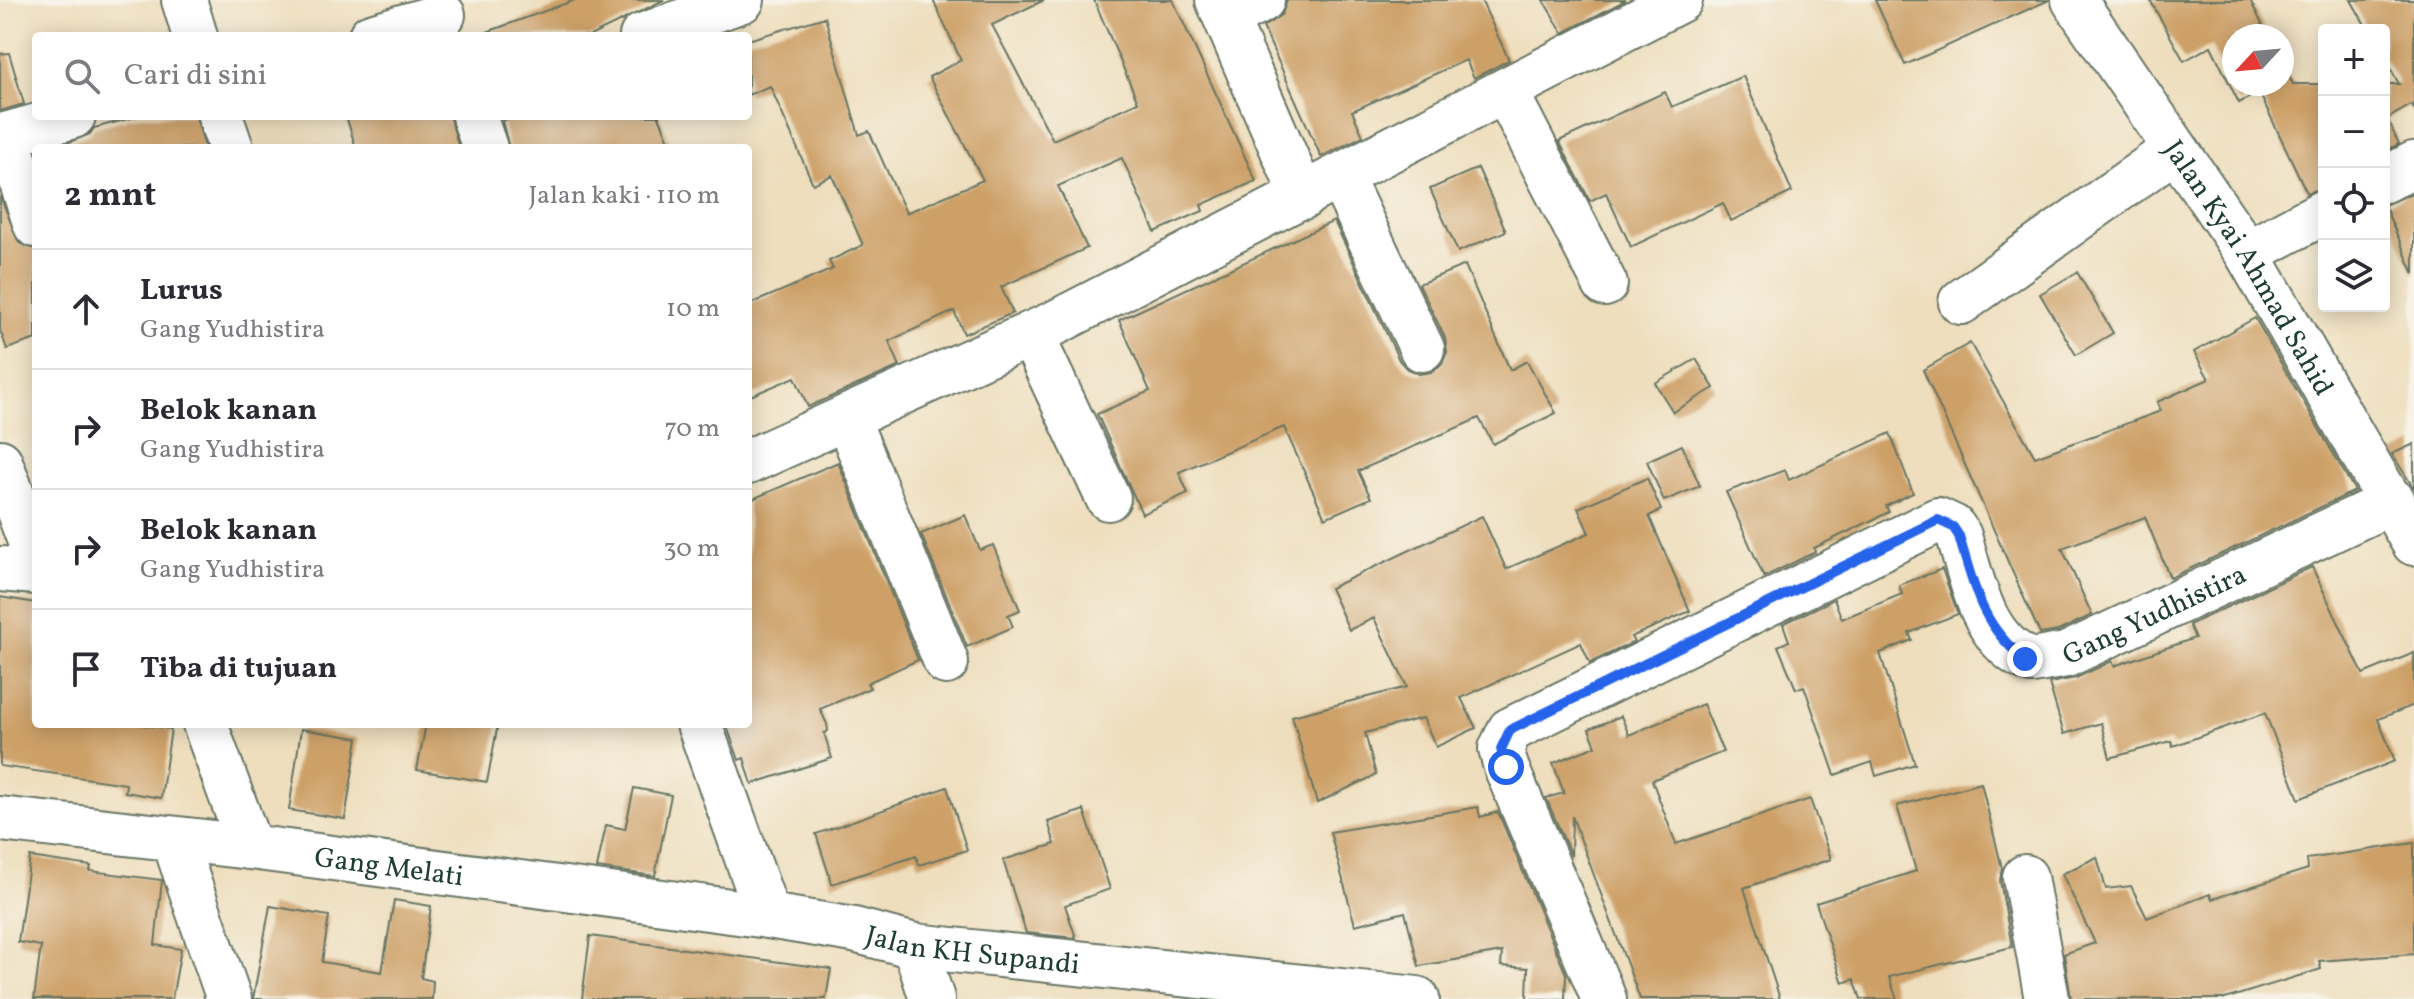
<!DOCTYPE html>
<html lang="id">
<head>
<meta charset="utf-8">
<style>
	body { margin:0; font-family:Vollkorn,serif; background:#f7f7f7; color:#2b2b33 }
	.controls { position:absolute; right:24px; top:24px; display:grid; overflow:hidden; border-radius:8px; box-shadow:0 4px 20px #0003 }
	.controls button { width:72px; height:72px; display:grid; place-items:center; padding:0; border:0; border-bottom:2px solid #e1e1e2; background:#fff; color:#2b2b33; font:40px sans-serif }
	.compass { position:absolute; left:2222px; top:24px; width:72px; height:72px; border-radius:50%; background:#fff; box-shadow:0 4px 20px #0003; rotate:244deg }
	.stop { position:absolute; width:24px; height:24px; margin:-18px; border:6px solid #2563eb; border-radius:50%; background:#fff }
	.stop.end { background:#2563eb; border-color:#fff; box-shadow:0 2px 8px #0008 }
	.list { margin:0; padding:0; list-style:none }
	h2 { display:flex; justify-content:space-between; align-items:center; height:104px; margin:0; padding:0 32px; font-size:34px }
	h2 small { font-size:26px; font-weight:400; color:#7c7c81 }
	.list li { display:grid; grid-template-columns:52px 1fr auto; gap:24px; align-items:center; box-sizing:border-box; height:120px; padding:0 32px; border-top:2px solid #e1e1e2 }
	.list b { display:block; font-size:30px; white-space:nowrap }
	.list p { margin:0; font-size:26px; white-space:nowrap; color:#7c7c81 }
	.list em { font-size:26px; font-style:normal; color:#7c7c81 }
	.icon { flex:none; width:44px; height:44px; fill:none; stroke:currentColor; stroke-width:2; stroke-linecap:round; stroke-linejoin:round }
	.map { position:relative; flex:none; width:2414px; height:999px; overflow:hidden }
	.search { position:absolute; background:#fff; box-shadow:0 4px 20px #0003; left:32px; top:32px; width:720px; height:88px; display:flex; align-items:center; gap:20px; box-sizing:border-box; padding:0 28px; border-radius:8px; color:#7c7c81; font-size:30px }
	.panel { position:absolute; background:#fff; box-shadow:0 4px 20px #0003; left:32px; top:144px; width:720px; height:584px; border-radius:8px }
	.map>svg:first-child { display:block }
	.building { fill:#cda068 }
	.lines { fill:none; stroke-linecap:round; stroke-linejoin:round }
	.minor-casing { stroke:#677564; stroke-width:48 }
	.minor { stroke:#fff; stroke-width:44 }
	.route { stroke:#2563eb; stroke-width:10 }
	.labels { text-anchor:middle; stroke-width:7; stroke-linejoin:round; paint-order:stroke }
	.street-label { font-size:28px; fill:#1f3d34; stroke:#f7f3e8 }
</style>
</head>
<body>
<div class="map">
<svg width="2414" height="999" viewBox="0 0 2414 999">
	<rect width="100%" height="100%" fill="#f7f3e8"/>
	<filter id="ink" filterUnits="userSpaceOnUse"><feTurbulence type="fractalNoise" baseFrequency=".0125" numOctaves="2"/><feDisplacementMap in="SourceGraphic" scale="16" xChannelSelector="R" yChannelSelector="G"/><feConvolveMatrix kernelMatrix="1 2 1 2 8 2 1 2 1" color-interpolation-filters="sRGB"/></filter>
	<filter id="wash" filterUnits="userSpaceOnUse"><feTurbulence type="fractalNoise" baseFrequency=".006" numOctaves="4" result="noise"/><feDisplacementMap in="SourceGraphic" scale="32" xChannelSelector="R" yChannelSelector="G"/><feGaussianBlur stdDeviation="1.8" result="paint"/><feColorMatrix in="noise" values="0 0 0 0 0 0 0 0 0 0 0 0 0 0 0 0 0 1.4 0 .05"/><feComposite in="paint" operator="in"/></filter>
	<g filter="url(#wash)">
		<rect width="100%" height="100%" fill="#eedebd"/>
		<g id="blocks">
			<!-- building -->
			<g class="building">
				<path d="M575,0h89l-74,36h-102l-1,-4z"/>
				<path d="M933,0h111l-52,25 61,115 85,-38 -44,-102h79l83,181 -55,24 2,6 -48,21 -33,-74 -64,28 29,62 -86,39 12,26 -49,21 -10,-23 -65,30 11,25 -92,41 -13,-30 -47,20v-92l85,-36 -4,-8 34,-16 -31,-70 -19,9 -43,-98 -22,9v-55l77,-23 34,118 10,-4 37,82 77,-33 -54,-103 32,-17z"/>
				<path d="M1287,0h194l28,60 -35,18 -8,-18 -114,51 11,25 -42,21 -58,-130 19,-13z"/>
				<path d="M1543,0h83l-63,33z"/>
				<path d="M1875,0h174l-144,65z"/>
				<path d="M2150,0h100l18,36h-34v48h48v-21l11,21h31v103l-17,6 -48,-101 -20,11 -28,-57 -27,15z"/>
				<path d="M2351,0h63v109l-3,-4 -24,14 12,25 -15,8v-68h15l-15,-27v-27h-16z"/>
				<path d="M9,53l15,51 -24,7v-57z"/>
				<path d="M1743,76l49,116 -61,29 -8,-18 -92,44 -25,-54 -16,8 -31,-60 106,-49 7,15z"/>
				<path d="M139,116h57l9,32h-142l-1,-3 28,-11 4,-6z"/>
				<path d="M346,116h104l9,32h-103z"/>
				<path d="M515,116h144l13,32h-163l-7,-27z"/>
				<path d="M1478,168l28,63 -48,21 -28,-63z"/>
				<path d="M2414,192v82l-30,-69z"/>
				<path d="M0,196l19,47 17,6v90l-29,10 -7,-19z"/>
				<path d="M1334,221l65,139 8,9 12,5 13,-2 10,-8 5,-12 -2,-14 -26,-54 46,-19 45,105 17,-9 29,52 -63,31 -14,-26 -121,53 13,27 -46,20 -41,-91 -105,45 9,21 -46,21 -45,-100 53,-23 -31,-71z"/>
				<path d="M2077,272l36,61 -37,22 -36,-61z"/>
				<path d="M2255,318l100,173 -185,87 -25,-61 -83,31 30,67 -34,16 -18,3 -117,-264 47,-27 65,114 126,-46 -4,-9 52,-23 -15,-27z"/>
				<path d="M1696,359l18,29 -41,24 -18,-29z"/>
				<path d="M1890,433l23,60 -27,13 3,6 -75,36 1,4 -51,25 -38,-85 59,-22 4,10z"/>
				<path d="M2414,444v43h-1l-21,-33z"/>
				<path d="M1682,445l18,41 -36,15 -17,-40z"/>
				<path d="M838,462l80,198 -51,23 3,5 -50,21 7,15 1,7 -4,2 8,25 -80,26 -8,-26 -5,2 -13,-36h22v-223z"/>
				<path d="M1647,478l14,32 -12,6 41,95 -59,26 3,5 -44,21 -9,-20 -120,55 15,30 -40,19 -13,-29 -58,15 11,42 -59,28 -25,-87 115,-29 -33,-69 -25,12 -19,-42 152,-72 24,53 83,-36 -11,-25z"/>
				<path d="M965,515l15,35 13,-5 27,65 -12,5 5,12 -46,20 -46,-113z"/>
				<path d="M2312,567l51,107 51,-21v52l-36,14 17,42 -96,38 -34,-86 -92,33 -2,-5 -61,17 -9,-35 -37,11 -15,-51 27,-5 36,-17 2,5 81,-28 -6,-13z"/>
				<path d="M1942,569l16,45 -49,19 3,7 -32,13 35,111 -39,12 -4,-14 -37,13 -31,-89 -8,3 -18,-43 11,-5 -6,-17 51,-25 8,20 60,-25 -3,-9z"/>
				<path d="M0,597l36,6v121h101l34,5 -10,69 -36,-6 1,-8 -126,-18z"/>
				<path d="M1703,704l20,48 -71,28 24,64 134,-45 21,60 -87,29 36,111h-140l-68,-183 -1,40 -25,-58 18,-5 -11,-30 43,-17 -7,-17 32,-13 8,19z"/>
				<path d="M426,724h72l-11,58 -70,-12z"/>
				<path d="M301,729l57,9 -13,81 -56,-9z"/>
				<path d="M1981,783l21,85 -2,13 12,66 -123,30 8,22h-36l-7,-20 -11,4 -27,-80 100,-32 -19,-65z"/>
				<path d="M947,787l20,63 -48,15 -3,-9 -84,28 -16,-50z"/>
				<path d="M634,788l37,7 -16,81 -58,-8 9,-43 19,4z"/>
				<path d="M1478,807l2,10 18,-5 68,162 -1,25h-38l1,-31 -27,-2 1,-14 -83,14 -14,-54 -50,13 -25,-93z"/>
				<path d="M1084,810l26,79 -45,16 11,33 -50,-5 -23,-73 52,-16 -7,-22z"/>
				<path d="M2414,843v111l-95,7 2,8 -96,30h-154l-7,-45 31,-11 -33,-69 35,-17 9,32 25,-3 16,32 63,-24 2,5 96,-30 -1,-10z"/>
				<path d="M30,857l61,9 -1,5 72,9 -7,65 26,4 -9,50h-138l7,-53 -23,-4z"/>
				<path d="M394,900l37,6 -10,72 12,3 -1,18h-179l17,-93 59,10 -7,46 60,10z"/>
				<path d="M590,936l241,33 -5,30h-244z"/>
			</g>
		</g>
	</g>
	<g filter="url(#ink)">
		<use href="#blocks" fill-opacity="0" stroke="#677564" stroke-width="2"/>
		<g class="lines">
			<defs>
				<g id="minor">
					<path d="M184,0l11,36"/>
					<path d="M1218,0l85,197"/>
					<path id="s1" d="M2074,0l173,253 167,290"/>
					<path d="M1226,18l36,-18"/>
					<path d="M371,36l72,-21"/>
					<path d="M642,36l100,-36"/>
					<path d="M1506,92l99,192"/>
					<path d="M220,116l11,32"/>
					<path d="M474,116l11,32"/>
					<path d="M6,135l67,-19"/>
					<path d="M0,137l6,-2 30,90"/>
					<path d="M1341,178l81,171"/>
					<path d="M2384,180l30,-16"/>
					<path d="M2247,253l77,-41"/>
					<path d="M1961,302l214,-153"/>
					<path d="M1031,334l77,164"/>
					<path d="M847,418l99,244"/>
					<path d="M0,462l36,95"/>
					<path d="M748,462l307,-139 625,-323"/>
					<path d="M0,569l36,3"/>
					<path d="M205,724l45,123"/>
					<path d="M699,724l69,192"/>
					<path id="s2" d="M0,819l250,28 518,69 86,14 61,16 502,53"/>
					<path d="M174,840l55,159"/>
					<path d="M2025,877l22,122"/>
					<path d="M915,946l17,53"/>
					<path id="s3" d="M1604,999l-98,-232 -5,-18 9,-19 428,-210 15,7 6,9c13,43 24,108 73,125l34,-6 327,-154"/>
				</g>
			</defs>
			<!-- minor casing -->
			<use href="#minor" class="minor-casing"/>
			<!-- minor -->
			<use href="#minor" class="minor"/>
		</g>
	</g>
	<g class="lines" filter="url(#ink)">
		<!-- route -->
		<path class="route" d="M1506,767l-5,-18 9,-19 428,-210 15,7 6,9c14,48 23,92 66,123"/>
	</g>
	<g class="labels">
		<!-- street labels -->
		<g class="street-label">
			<text dy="10" stroke="none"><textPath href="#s1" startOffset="320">Jalan Kyai Ahmad Sahid</textPath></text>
			<text dy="10" stroke="none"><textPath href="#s3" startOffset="1078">Gang Yudhistira</textPath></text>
			<text dy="10" stroke="none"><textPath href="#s2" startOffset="392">Gang Melati</textPath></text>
			<text dy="10" stroke="none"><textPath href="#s2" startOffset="982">Jalan KH Supandi</textPath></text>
		</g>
	</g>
</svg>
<div class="controls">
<button>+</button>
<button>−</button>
<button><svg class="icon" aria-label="locate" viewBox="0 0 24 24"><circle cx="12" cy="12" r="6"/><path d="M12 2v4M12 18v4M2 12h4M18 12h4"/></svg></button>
<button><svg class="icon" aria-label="layers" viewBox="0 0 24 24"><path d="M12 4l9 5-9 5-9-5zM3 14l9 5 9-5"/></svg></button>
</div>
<svg class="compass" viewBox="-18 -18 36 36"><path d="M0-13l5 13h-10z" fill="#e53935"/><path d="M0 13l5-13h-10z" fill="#7c7c81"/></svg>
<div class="stop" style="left:1506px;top:767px"></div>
<div class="stop end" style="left:2025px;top:659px"></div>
<div class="search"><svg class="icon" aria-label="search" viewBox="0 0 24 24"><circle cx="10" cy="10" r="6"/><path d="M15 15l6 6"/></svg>Cari di sini</div>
<section class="panel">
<h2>2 mnt<small>Jalan kaki · 110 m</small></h2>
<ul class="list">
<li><svg class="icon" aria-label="ahead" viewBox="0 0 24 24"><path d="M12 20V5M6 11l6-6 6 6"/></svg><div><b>Lurus</b><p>Gang Yudhistira</p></div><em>10 m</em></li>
<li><svg class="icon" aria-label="right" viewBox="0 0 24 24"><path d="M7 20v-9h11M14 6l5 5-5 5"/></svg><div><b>Belok kanan</b><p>Gang Yudhistira</p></div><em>70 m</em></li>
<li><svg class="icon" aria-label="right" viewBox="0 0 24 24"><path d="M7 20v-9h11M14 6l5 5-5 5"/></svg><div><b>Belok kanan</b><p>Gang Yudhistira</p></div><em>30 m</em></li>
<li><svg class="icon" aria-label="arrive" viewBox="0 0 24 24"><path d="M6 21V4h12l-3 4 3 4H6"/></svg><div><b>Tiba di tujuan</b></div></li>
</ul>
</section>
</div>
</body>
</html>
